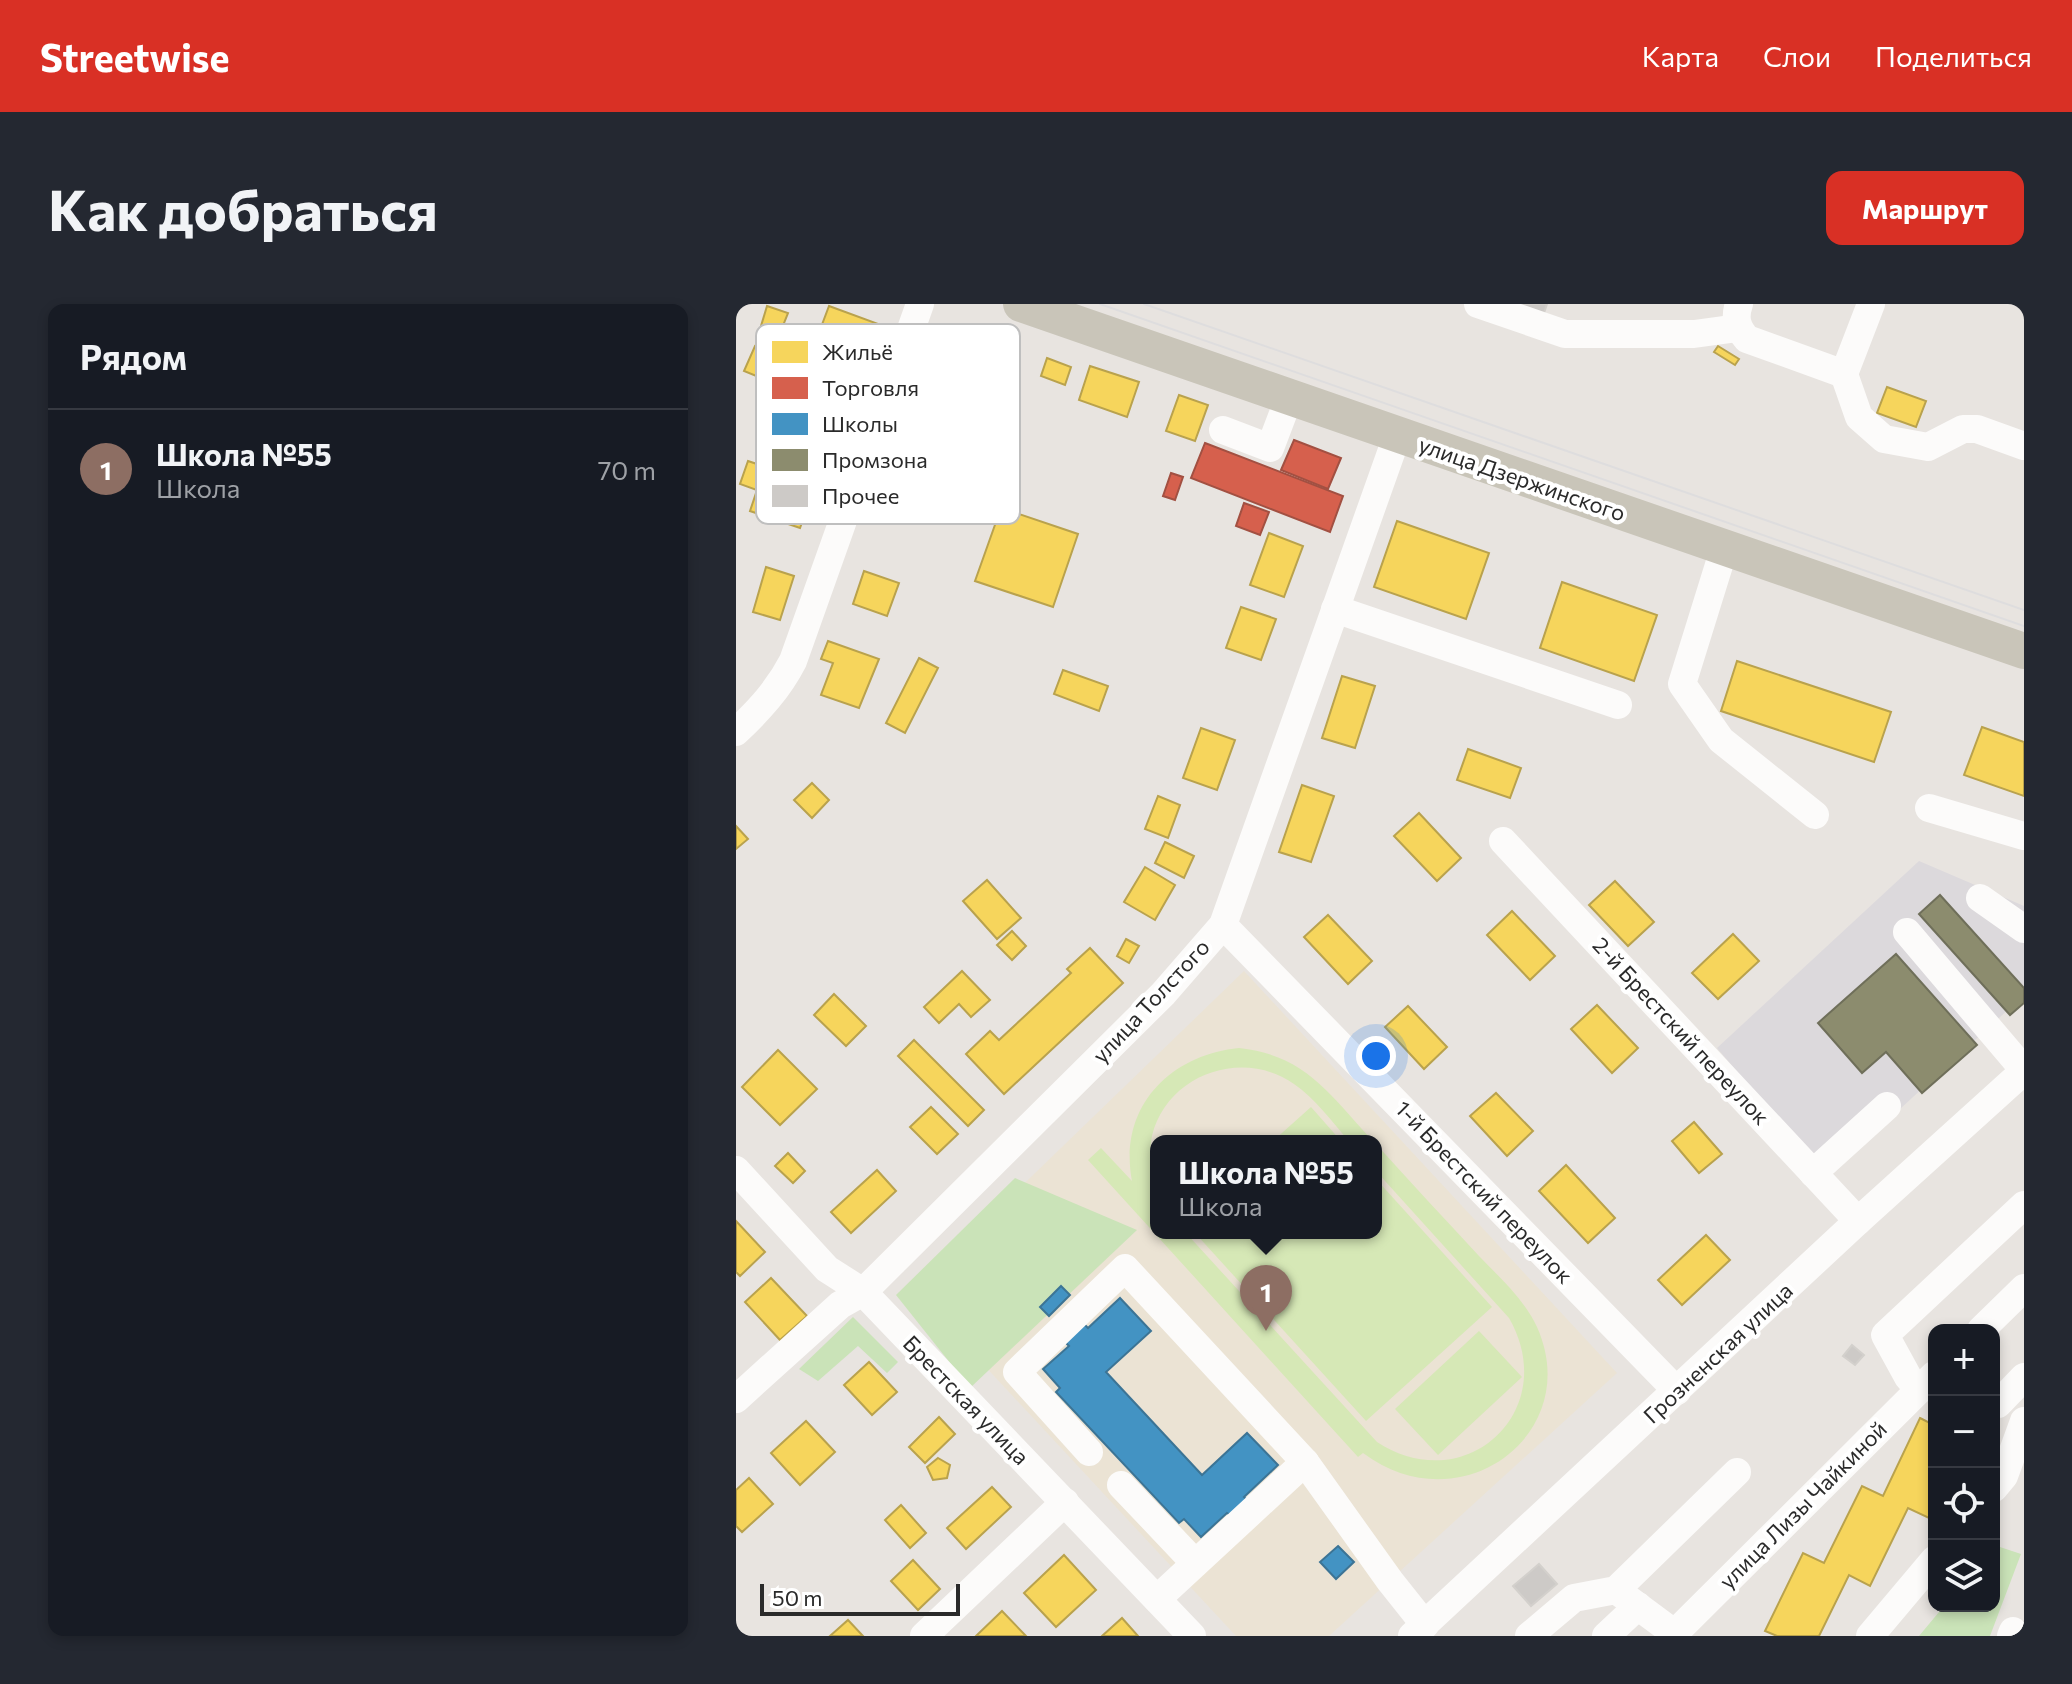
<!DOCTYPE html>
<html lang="ru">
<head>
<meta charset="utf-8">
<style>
	body { margin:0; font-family:Commissioner,sans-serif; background:#242831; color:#f1f3f6 }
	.controls { position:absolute; right:24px; bottom:24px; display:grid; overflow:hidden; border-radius:16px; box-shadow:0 4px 12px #0003 }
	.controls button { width:72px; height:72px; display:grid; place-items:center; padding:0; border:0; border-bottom:2px solid #363941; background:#171b24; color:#f1f3f6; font:40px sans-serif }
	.scale { position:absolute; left:24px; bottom:20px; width:200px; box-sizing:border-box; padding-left:8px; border:4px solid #2a2a2a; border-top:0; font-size:22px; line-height:28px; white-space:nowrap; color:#2a2a2a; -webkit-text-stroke:6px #fff; paint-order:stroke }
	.you { position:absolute; left:640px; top:752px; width:28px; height:28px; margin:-20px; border:6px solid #fff; border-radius:50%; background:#1a73e8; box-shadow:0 0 0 12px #1a73e833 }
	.badge { display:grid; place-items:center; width:52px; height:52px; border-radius:50%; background:#d93025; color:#fff; font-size:26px; font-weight:700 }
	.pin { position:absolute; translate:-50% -66px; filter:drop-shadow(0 2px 4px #0008) }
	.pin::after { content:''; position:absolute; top:42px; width:28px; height:24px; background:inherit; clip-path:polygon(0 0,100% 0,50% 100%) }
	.popup { position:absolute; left:414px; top:831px; width:232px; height:104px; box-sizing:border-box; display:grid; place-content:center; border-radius:16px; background:#171b24; filter:drop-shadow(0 2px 6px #0005); font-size:26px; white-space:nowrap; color:#9ea1a6 }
	.popup b { font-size:30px; color:#f1f3f6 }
	.popup::after { content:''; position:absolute; left:50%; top:100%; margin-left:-16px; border:16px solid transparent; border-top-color:#171b24 }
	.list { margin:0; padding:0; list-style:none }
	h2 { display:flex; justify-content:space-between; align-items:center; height:104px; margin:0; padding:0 32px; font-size:34px }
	h2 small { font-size:26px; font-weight:400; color:#9ea1a6 }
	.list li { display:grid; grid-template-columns:52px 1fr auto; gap:24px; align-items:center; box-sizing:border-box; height:120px; padding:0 32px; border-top:2px solid #363941 }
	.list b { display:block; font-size:30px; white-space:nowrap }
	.list p { margin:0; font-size:26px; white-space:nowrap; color:#9ea1a6 }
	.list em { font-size:26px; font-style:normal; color:#9ea1a6 }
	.icon { flex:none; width:44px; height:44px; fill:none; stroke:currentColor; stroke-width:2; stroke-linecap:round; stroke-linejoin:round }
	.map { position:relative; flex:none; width:1288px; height:1332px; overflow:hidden; border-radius:16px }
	header { display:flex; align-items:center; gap:48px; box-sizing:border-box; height:112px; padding:0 40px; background:#d93025; color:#fff }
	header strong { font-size:38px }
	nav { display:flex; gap:44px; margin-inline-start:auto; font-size:28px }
	.intro { display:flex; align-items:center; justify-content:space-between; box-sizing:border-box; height:192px; padding:0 48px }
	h1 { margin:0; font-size:56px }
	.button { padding:20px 36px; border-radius:16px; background:#d93025; color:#fff; font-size:28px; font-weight:700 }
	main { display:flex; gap:48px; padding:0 48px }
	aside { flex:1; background:#171b24; border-radius:16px; box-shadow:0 4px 12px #0003 }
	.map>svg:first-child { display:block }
	.industrial { fill:#dcd9dc }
	.education { fill:#ebe3d4; fill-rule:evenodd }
	.green { fill:#cae3b8 }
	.pitch { fill:#d6e8b6 }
	.homes { fill:#f6d55c; stroke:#b9a24d; stroke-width:2 }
	.shops { fill:#d6604d; stroke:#a25042; stroke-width:2 }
	.schools { fill:#4393c3; stroke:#3c7495; stroke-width:2 }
	.industry { fill:#8c8c6e; stroke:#6f6f5a; stroke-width:2 }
	.building { fill:#cdcac7; stroke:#d3d0cc; stroke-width:2 }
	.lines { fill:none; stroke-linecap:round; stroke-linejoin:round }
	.minor { stroke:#fcfbfa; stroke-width:28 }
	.major { stroke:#c9c5b9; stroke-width:36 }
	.tram { stroke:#deddde; stroke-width:2 }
	.labels { text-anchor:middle; stroke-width:8; stroke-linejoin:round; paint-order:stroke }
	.street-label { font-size:22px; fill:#2a2a2a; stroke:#fff }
	.key { fill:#fff; stroke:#bfbfbf; stroke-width:2 }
	.key-label { font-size:22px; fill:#2a2a2a }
</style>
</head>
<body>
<header>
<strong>Streetwise</strong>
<nav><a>Карта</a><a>Слои</a><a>Поделиться</a></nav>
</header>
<div class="intro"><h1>Как добраться</h1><a class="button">Маршрут</a></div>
<main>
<aside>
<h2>Рядом<small></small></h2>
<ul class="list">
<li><span class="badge" style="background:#8d6e63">1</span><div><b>Школа №55</b><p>Школа</p></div><em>70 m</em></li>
</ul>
</aside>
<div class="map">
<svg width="1288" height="1332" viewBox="0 0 1288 1332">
	<rect width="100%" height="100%" fill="#e8e4e0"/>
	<!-- industrial -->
	<path class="industrial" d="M1183,557l105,45v89l-198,182 -109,-129z"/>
	<!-- education -->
	<path class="education" d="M508,667l373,402 -288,263h-93l-322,-346zM420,837h220v92h-220z"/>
	<!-- green -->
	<g class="green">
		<path d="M279,874l122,52 -167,158 -74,-93z"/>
		<path d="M117,1013l45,45 -11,11 -29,-27 -40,35 -19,-12z"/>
		<path d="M1258,1241l27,9 -31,82h-71l25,-30h50z"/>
	</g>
	<!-- pitch -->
	<g class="pitch">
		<path d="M503,744c67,7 91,47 134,93h-24c-17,-19 -34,-43 -55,-57 -51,-36 -127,-10 -142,52 -4,20 0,35 4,54 2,13 0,29 0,43h30l191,209c89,58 185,-32 132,-124l-133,-147v-27c34,38 69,75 103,112 21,22 45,43 58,71 48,107 -77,199 -174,126l-5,4 -270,-297 13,-12 31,33c-14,-73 37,-126 107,-133z"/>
		<path d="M575,803l30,34h-68z"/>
		<path d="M640,875l116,128 -126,114 -171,-188h181z"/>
		<path d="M743,1027l43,46 -84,78 -43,-46z"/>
	</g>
	<!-- homes -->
	<g class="homes">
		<path d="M31,2l21,7 -8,20 -19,-7z"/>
		<path d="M93,2l52,19 -12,32 -52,-19z"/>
		<path d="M221,26l46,16 -13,35 -46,-17z"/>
		<path d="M19,42l58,24 -10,25 -59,-24z"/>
		<path d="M982,42l21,13 -4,6 -21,-13z"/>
		<path d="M93,53l40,14 -16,44 -39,-15z"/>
		<path d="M311,54l24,9 -6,18 -24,-9z"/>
		<path d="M354,62l49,16 -12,35 -48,-17z"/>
		<path d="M1151,83l39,14 -10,26 -39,-14z"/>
		<path d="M443,91l29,10 -13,36 -29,-10z"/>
		<path d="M189,94l39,14 -14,39 -39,-14z"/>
		<path d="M64,95l39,15 -14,38 -39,-14z"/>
		<path d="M143,147l61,22 -13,36 -61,-22z"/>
		<path d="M12,157l68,23 -16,44 -50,-17 7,-21 -17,-6z"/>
		<path d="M265,204l77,26 -25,73 -78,-26z"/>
		<path d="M661,217l92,32 -23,66 -92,-32z"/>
		<path d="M533,229l34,13 -19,51 -34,-12z"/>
		<path d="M30,263l28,9 -14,44 -27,-8z"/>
		<path d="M128,267l35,12 -12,33 -34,-12z"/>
		<path d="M826,278l95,33 -23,66 -94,-33z"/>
		<path d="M505,303l35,12 -15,41 -35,-12z"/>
		<path d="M92,337l51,18 -20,49 -38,-13 12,-32 -12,-4z"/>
		<path d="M183,354l19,10 -33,65 -19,-10z"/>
		<path d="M1001,357l154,51 -17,50 -153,-51z"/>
		<path d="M327,366l45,16 -9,25 -45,-17z"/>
		<path d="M606,372l33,10 -20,62 -33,-10z"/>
		<path d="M1246,423l42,15v54l-60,-21z"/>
		<path d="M465,424l34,12 -18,50 -34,-12z"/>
		<path d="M732,445l53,19 -11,30 -53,-18z"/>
		<path d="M76,479l17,17 -17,18 -18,-18z"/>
		<path d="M566,481l32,11 -23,66 -32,-10z"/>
		<path d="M422,492l22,9 -12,33 -23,-9z"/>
		<path d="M683,509l42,45 -24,23 -43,-45z"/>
		<path d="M0,522l12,13 -12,10z"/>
		<path d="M429,538l29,14 -10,22 -29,-15z"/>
		<path d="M409,563l30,18 -20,35 -31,-18z"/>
		<path d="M251,576l34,38 -24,21 -34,-38z"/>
		<path d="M879,577l39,41 -26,24 -39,-41z"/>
		<path d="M776,607l43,45 -25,24 -43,-45z"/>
		<path d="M592,611l44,46 -24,23 -44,-47z"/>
		<path d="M276,627l14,15 -14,14 -15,-15z"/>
		<path d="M997,630l26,27 -41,38 -26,-26z"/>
		<path d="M390,635l13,7 -10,17 -12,-7z"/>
		<path d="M354,644l33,35 -119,111 -38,-40 24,-23 9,9 72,-67 -4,-4z"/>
		<path d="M226,667l28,29 -19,17 -12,-13 -20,19 -15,-16z"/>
		<path d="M98,690l32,32 -20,20 -32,-31z"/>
		<path d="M861,701l41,43 -26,25 -41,-44z"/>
		<path d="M672,702l39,41 -23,22 -39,-42z"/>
		<path d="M178,736l70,70 -16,16 -70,-70z"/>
		<path d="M42,746l39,39 -37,36 -38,-38z"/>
		<path d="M760,789l37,38 -26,25 -37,-40z"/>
		<path d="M195,803l27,27 -21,20 -27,-27z"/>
		<path d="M958,818l28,32 -23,19 -27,-32z"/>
		<path d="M52,849l17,18 -12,12 -18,-17z"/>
		<path d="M830,861l49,53 -27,25 -49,-52z"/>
		<path d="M141,866l19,21 -45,42 -20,-21z"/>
		<path d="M0,917l29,31 -25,24 -4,-4z"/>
		<path d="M970,931l24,25 -48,45 -24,-25z"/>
		<path d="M35,974l36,38 -27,24 -35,-38z"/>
		<path d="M133,1058l28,30 -25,23 -28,-30z"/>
		<path d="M203,1113l16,17 -30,29 -16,-16z"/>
		<path d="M1184,1114l14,7v82l-5,11 -21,-10 -38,78 -21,-11 -30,61h-42l-12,-5 38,-78 21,10 38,-77 21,10z"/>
		<path d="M70,1117l29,31 -35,33 -29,-32z"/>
		<path d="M202,1154l12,7 -3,13 -14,2 -6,-13z"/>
		<path d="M13,1174l24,26 -31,28 -6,-6v-36z"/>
		<path d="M256,1183l19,20 -45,42 -19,-21z"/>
		<path d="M165,1201l25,28 -16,15 -25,-28z"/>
		<path d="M328,1251l32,35 -40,37 -32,-34z"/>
		<path d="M177,1256l27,29 -22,21 -27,-29z"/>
		<path d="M266,1307l24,25h-50z"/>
		<path d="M386,1314l16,18h-36z"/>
		<path d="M112,1316l15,16h-33z"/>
	</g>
	<!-- shops -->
	<g class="shops">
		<path d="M558,136l47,18 -13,31 -47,-19z"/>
		<path d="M469,139l138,53 -13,36 -139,-54z"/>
		<path d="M435,169l12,4 -8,23 -12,-4z"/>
		<path d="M508,199l25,9 -9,23 -24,-9z"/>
	</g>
	<!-- schools -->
	<g class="schools">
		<path d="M325,982l9,9 -21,21 -9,-9z"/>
		<path d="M384,994l31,33 -45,41 96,103 45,-42 31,32 -34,32 3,3 -17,15 -3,-2 -26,24 -17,-18 -5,4 -123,-131 4,-4 -17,-19 26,-23 -4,-4 19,-18 4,4z"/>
		<path d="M602,1242l16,16 -18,17 -16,-17z"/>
	</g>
	<!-- industry -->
	<g class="industry">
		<path d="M1204,591l84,93v15l-14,12 -91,-101z"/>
		<path d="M1160,650l81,91 -55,48 -36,-41 -24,21 -44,-50z"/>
	</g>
	<!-- building -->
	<g class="building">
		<path d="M782,0h29l-3,9z"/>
		<path d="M1116,1041l12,10 -9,10 -12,-9z"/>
		<path d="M803,1260l18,20 -26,22 -18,-20z"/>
	</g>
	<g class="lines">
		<!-- minor -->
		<g class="minor">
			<path d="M742,0l87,30h129l44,-6"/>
			<path d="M1003,0c-5,14 -2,24 8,35l97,35 27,-70"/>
			<path d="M1108,70l15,43 25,22 44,8 35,-18h14l47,17"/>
			<path d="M487,126l47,18 19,-50"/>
			<path d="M988,245l-42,135 39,56 94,75"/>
			<path d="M599,305l283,96"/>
			<path d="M0,428c23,-22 42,-42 57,-71l127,-357"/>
			<path d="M1193,504l95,28"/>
			<path d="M767,537l355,380"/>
			<path d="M1244,594l44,31"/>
			<path d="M487,621l454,466"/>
			<path d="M1171,628l117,138"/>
			<path d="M0,866l91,99 36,23 329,344"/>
			<path d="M1077,869l74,-67"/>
			<path d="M1245,1026l43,-42"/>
			<path d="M1183,1086l-11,-13 -23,-42 139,-130"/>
			<path d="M0,1095l104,-94 23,-13 300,-298 60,-69 174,-489"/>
			<path d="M1262,1100l26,-27"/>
			<path d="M353,1148l-72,-80 108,-104 180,194 -148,137"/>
			<path d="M569,1158l85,119 35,44"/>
			<path d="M385,1181l74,78"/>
			<path d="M1258,1184l10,-12 20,-55"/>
			<path d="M880,1286l62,46"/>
			<path d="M188,1332l141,-134"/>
			<path d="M676,1332l446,-415 166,-150"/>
			<path d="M793,1332l45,-38 42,-8 121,-118"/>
			<path d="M870,1332l32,-30"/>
			<path d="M936,1332l262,-261"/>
			<path d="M1134,1332l64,-76"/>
			<path d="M1275,1332l2,-5"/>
		</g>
		<!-- major -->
		<path class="major" d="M285,0l1003,347"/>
		<!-- tram -->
		<g class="tram">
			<path d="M364,0l924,322"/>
			<path d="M408,0l880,306"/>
		</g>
	</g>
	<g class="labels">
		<!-- street labels -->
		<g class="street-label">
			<text transform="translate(786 175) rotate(19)" y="8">улица Дзержинского</text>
			<text transform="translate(415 697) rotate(-47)" y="8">улица Толстого</text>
			<text transform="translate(945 727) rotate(47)" y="8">2-й Брестский переулок</text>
			<text transform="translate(748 888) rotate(46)" y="8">1-й Брестский переулок</text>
			<text transform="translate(982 1049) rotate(-43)" y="8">Грозненская улица</text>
			<text transform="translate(230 1096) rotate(46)" y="8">Брестская улица</text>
			<text transform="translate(1067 1201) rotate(-45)" y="8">улица Лизы Чайкиной</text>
		</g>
	</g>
	<!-- legend -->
	<rect x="20" y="20" width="264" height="200" rx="12" class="key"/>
	<rect x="36" y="37" width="36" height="22" fill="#f6d55c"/>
	<rect x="36" y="73" width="36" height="22" fill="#d6604d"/>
	<rect x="36" y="109" width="36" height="22" fill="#4393c3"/>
	<rect x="36" y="145" width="36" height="22" fill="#8c8c6e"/>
	<rect x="36" y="181" width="36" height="22" fill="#cdcac7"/>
	<g class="key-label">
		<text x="86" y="56">Жильё</text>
		<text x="86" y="92">Торговля</text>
		<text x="86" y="128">Школы</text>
		<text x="86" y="164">Промзона</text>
		<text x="86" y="200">Прочее</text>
	</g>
</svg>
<div class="controls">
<button>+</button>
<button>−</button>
<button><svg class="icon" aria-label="locate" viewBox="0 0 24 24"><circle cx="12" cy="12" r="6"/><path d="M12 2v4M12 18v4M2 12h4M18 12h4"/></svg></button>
<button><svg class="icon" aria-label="layers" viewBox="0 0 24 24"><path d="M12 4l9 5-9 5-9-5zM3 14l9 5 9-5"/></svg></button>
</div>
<div class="scale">50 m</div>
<div class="you"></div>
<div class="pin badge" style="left:530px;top:1027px;background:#8d6e63">1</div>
<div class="popup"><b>Школа №55</b>Школа</div>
</div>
</main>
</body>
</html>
